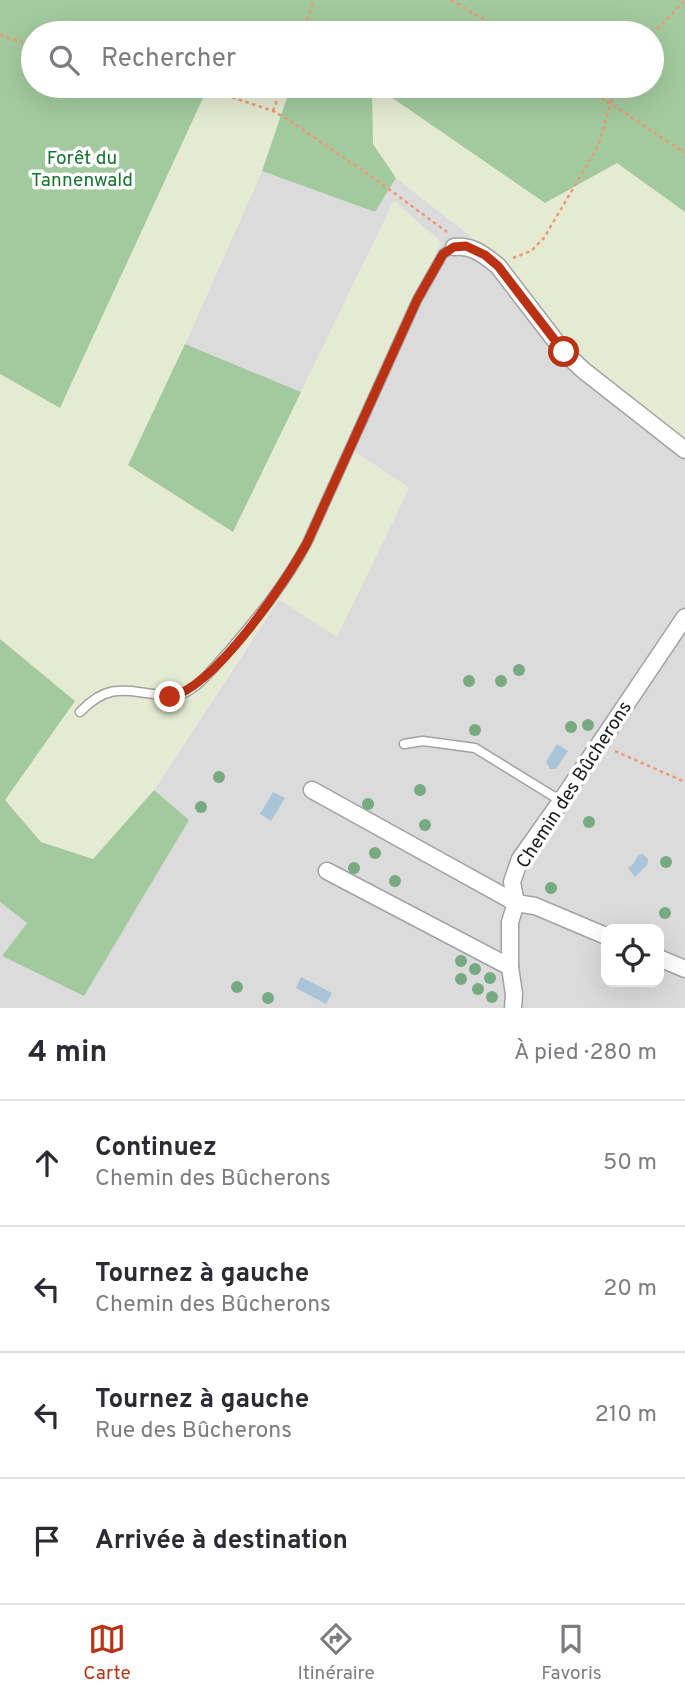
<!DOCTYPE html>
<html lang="fr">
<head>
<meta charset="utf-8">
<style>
	body { margin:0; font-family:Overpass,sans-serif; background:#f2f2f3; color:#2b2b33 }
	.controls { position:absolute; right:21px; bottom:21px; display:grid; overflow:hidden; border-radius:14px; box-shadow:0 7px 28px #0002 }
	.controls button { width:63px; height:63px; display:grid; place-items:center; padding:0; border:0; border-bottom:2px solid #e1e1e2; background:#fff; color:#2b2b33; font:35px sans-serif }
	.stop { position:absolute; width:21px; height:21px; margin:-16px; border:5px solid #ba3113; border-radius:50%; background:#fff }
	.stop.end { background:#ba3113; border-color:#fff; box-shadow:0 2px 7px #0008 }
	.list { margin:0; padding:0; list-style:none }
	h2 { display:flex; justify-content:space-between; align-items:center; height:91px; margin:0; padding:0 28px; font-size:30px }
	h2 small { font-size:23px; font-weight:400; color:#7c7c81 }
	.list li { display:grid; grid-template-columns:46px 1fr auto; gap:21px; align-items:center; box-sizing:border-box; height:126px; padding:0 28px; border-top:2px solid #e1e1e2 }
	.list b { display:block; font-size:26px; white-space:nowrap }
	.list p { margin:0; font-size:23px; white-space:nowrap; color:#7c7c81 }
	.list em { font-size:23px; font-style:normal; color:#7c7c81 }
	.icon { flex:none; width:38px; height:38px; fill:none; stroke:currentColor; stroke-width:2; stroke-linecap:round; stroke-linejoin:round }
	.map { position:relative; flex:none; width:685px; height:1008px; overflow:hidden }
	.search { position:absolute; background:#fff; box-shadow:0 7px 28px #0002; left:21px; right:21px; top:21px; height:77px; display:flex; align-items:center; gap:18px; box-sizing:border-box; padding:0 24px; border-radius:38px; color:#7c7c81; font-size:26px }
	.sheet { height:595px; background:#fff }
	nav { display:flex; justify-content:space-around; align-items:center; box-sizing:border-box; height:98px; border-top:2px solid #e1e1e2; background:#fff; font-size:19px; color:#7c7c81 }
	nav a { display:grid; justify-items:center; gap:4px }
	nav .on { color:#ba3113 }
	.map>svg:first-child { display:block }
	.residential { fill:#dcdbdb; fill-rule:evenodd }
	.farmland { fill:#e5ebd2 }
	.forest { fill:#a3ca9e }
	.water { fill:#aac5d8 }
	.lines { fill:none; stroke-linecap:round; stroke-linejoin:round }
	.service-casing { stroke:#a2a2a2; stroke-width:11 }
	.minor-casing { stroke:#a2a2a2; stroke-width:19 }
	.path { stroke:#ed9978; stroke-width:2.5; stroke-dasharray:3.5 3.5; stroke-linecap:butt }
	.service { stroke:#fff; stroke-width:8 }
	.minor { stroke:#fff; stroke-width:16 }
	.tree { fill:#77aa80 }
	.route { stroke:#ba3113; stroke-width:9 }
	.labels { text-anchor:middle; stroke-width:7; stroke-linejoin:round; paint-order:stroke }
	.park-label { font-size:19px; fill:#16732e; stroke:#fff }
	.street-label { font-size:19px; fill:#1e1e1e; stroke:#fff }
</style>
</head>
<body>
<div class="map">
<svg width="685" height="1008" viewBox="0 0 685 1008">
	<rect width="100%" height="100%" fill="#eeede5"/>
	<!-- residential -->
	<path class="residential" d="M262,171l113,41 21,-34 108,84 181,181v565h-685v-106l27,21 -25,33 187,-135 -35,-31 125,-191 58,37 72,-148 -54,-36 85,-210 -46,-41 -93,191 -116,-48zM606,929h53v53h-53z"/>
	<!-- farmland -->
	<g class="farmland">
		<path d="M226,86h65l-29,85 -77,173 -57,121 105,66 161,-330 47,41 -86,210 54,36 -72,149 -59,-38 -124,190 -61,70 -52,-17 -36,-42 69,-99 -74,-62v-265l60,33 143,-309z"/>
		<path d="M372,86h3l169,117 73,-40 68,49v231l-122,-103 -59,-78 -108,-84 -23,-34z"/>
	</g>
	<!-- forest -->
	<g class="forest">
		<path d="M0,0h685v212l-68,-49 -72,40 -170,-117h277v-53h-619v53h193l-23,12 -143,310 -60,-34z"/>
		<path d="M291,86h81l1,58 23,34 -21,34 -113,-41z"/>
		<path d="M185,344l116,48 -68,140 -105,-67z"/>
		<path d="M0,639l75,62 -70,99 36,42 52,17 61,-69 35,30 -105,176 -82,-40 25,-33 -27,-21z"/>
	</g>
	<!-- water -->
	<g class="water">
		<path d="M557,744l11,7 -12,18h-6l-4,-7z"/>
		<path d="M273,792l12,6 -14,23 -11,-7z"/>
		<path d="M643,854l5,5 -1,6 -12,12 -7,-9 6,-5 4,-8z"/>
		<path d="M301,977l31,16 -6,11 -30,-16z"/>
	</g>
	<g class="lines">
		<defs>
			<g id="service">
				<path d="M80,712c25,-26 40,-23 73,-18 9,2 18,4 27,1 20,-8 34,-28 48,-43 30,-35 57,-68 79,-109l110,-243 26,-46 11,-7"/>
				<path d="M404,744l19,-3 52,7 86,53"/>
			</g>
			<g id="minor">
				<path d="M454,247c19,-2 30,8 44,19l66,86 19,18 102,80"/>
				<path d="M312,790l204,113 19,3 71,30"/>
				<path d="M327,871l183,96"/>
				<path d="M659,958l26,11"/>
				<path d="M513,1008l1,-14 -4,-27v-45l6,-19 -4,-21 8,-23 41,-58 124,-184"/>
			</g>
		</defs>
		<!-- service casing -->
		<use href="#service" class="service-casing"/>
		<!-- minor casing -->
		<use href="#minor" class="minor-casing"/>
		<!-- path -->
		<g class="path">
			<path d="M451,0l55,33"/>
			<path d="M302,33l12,-33"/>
			<path d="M652,34l33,-33"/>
			<path d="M0,35l33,11"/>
			<path d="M199,86l74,25 14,8 84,57 76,56"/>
			<path d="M584,86l101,67"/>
			<path d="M273,111l9,-25"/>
			<path d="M513,258l18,-7 13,-13 54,-92 18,-60"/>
			<path d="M615,751l70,31"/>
		</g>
		<!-- service -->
		<use href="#service" class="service"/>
		<!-- minor -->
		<use href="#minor" class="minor"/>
	</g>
	<!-- trees -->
	<g class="tree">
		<circle cx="519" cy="670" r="6"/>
		<circle cx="469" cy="681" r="6"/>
		<circle cx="501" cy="681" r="6"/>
		<circle cx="588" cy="725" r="6"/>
		<circle cx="571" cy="727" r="6"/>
		<circle cx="475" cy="730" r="6"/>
		<circle cx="219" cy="777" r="6"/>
		<circle cx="420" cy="790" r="6"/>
		<circle cx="368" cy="804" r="6"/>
		<circle cx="201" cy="807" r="6"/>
		<circle cx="589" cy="822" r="6"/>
		<circle cx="425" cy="825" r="6"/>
		<circle cx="375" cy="853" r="6"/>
		<circle cx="666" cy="862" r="6"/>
		<circle cx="354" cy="868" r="6"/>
		<circle cx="395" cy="881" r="6"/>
		<circle cx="551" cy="888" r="6"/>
		<circle cx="665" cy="913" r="6"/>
		<circle cx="461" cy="961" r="6"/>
		<circle cx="475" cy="969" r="6"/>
		<circle cx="490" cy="978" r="6"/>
		<circle cx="461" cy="979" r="6"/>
		<circle cx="237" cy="987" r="6"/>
		<circle cx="478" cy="989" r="6"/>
		<circle cx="492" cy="997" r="6"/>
		<circle cx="268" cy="998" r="6"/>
	</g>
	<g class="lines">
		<!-- route -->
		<path class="route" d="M170,697c45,-10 115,-114 137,-154l110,-243 26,-46 11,-7 12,-1 19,9 13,11 66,86"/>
	</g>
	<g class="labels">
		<!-- park labels -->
		<g class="park-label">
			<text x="82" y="164">Forêt du<tspan x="82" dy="22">Tannenwald</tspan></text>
		</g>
		<!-- street labels -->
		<g class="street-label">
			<text transform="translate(573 784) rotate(-57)" y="7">Chemin des Bûcherons</text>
		</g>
	</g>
</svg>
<div class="controls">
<button><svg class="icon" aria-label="locate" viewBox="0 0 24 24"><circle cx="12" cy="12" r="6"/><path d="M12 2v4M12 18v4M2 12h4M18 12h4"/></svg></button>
</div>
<div class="stop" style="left:564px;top:352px"></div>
<div class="stop end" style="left:170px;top:697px"></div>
<div class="search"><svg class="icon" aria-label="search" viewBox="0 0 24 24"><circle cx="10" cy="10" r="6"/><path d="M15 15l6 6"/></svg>Rechercher</div>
</div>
<section class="sheet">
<h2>4 min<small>À pied · 280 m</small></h2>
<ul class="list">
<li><svg class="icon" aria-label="ahead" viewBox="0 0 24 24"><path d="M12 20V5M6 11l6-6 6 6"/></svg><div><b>Continuez</b><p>Chemin des Bûcherons</p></div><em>50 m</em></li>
<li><svg class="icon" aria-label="left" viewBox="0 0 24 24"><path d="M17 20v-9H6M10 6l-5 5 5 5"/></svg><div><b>Tournez à gauche</b><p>Chemin des Bûcherons</p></div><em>20 m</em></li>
<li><svg class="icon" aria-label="left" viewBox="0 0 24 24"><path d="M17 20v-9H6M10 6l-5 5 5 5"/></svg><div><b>Tournez à gauche</b><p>Rue des Bûcherons</p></div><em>210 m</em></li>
<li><svg class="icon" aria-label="arrive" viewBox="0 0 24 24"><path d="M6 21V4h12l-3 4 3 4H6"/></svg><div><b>Arrivée à destination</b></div></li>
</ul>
</section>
<nav>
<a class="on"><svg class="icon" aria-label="map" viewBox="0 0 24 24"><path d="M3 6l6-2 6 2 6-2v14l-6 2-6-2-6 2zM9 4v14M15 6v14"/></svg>Carte</a>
<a><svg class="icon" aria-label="directions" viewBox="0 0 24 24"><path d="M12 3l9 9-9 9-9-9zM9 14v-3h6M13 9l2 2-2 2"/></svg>Itinéraire</a>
<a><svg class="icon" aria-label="saved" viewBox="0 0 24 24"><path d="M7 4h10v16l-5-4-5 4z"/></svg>Favoris</a>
</nav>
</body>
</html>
